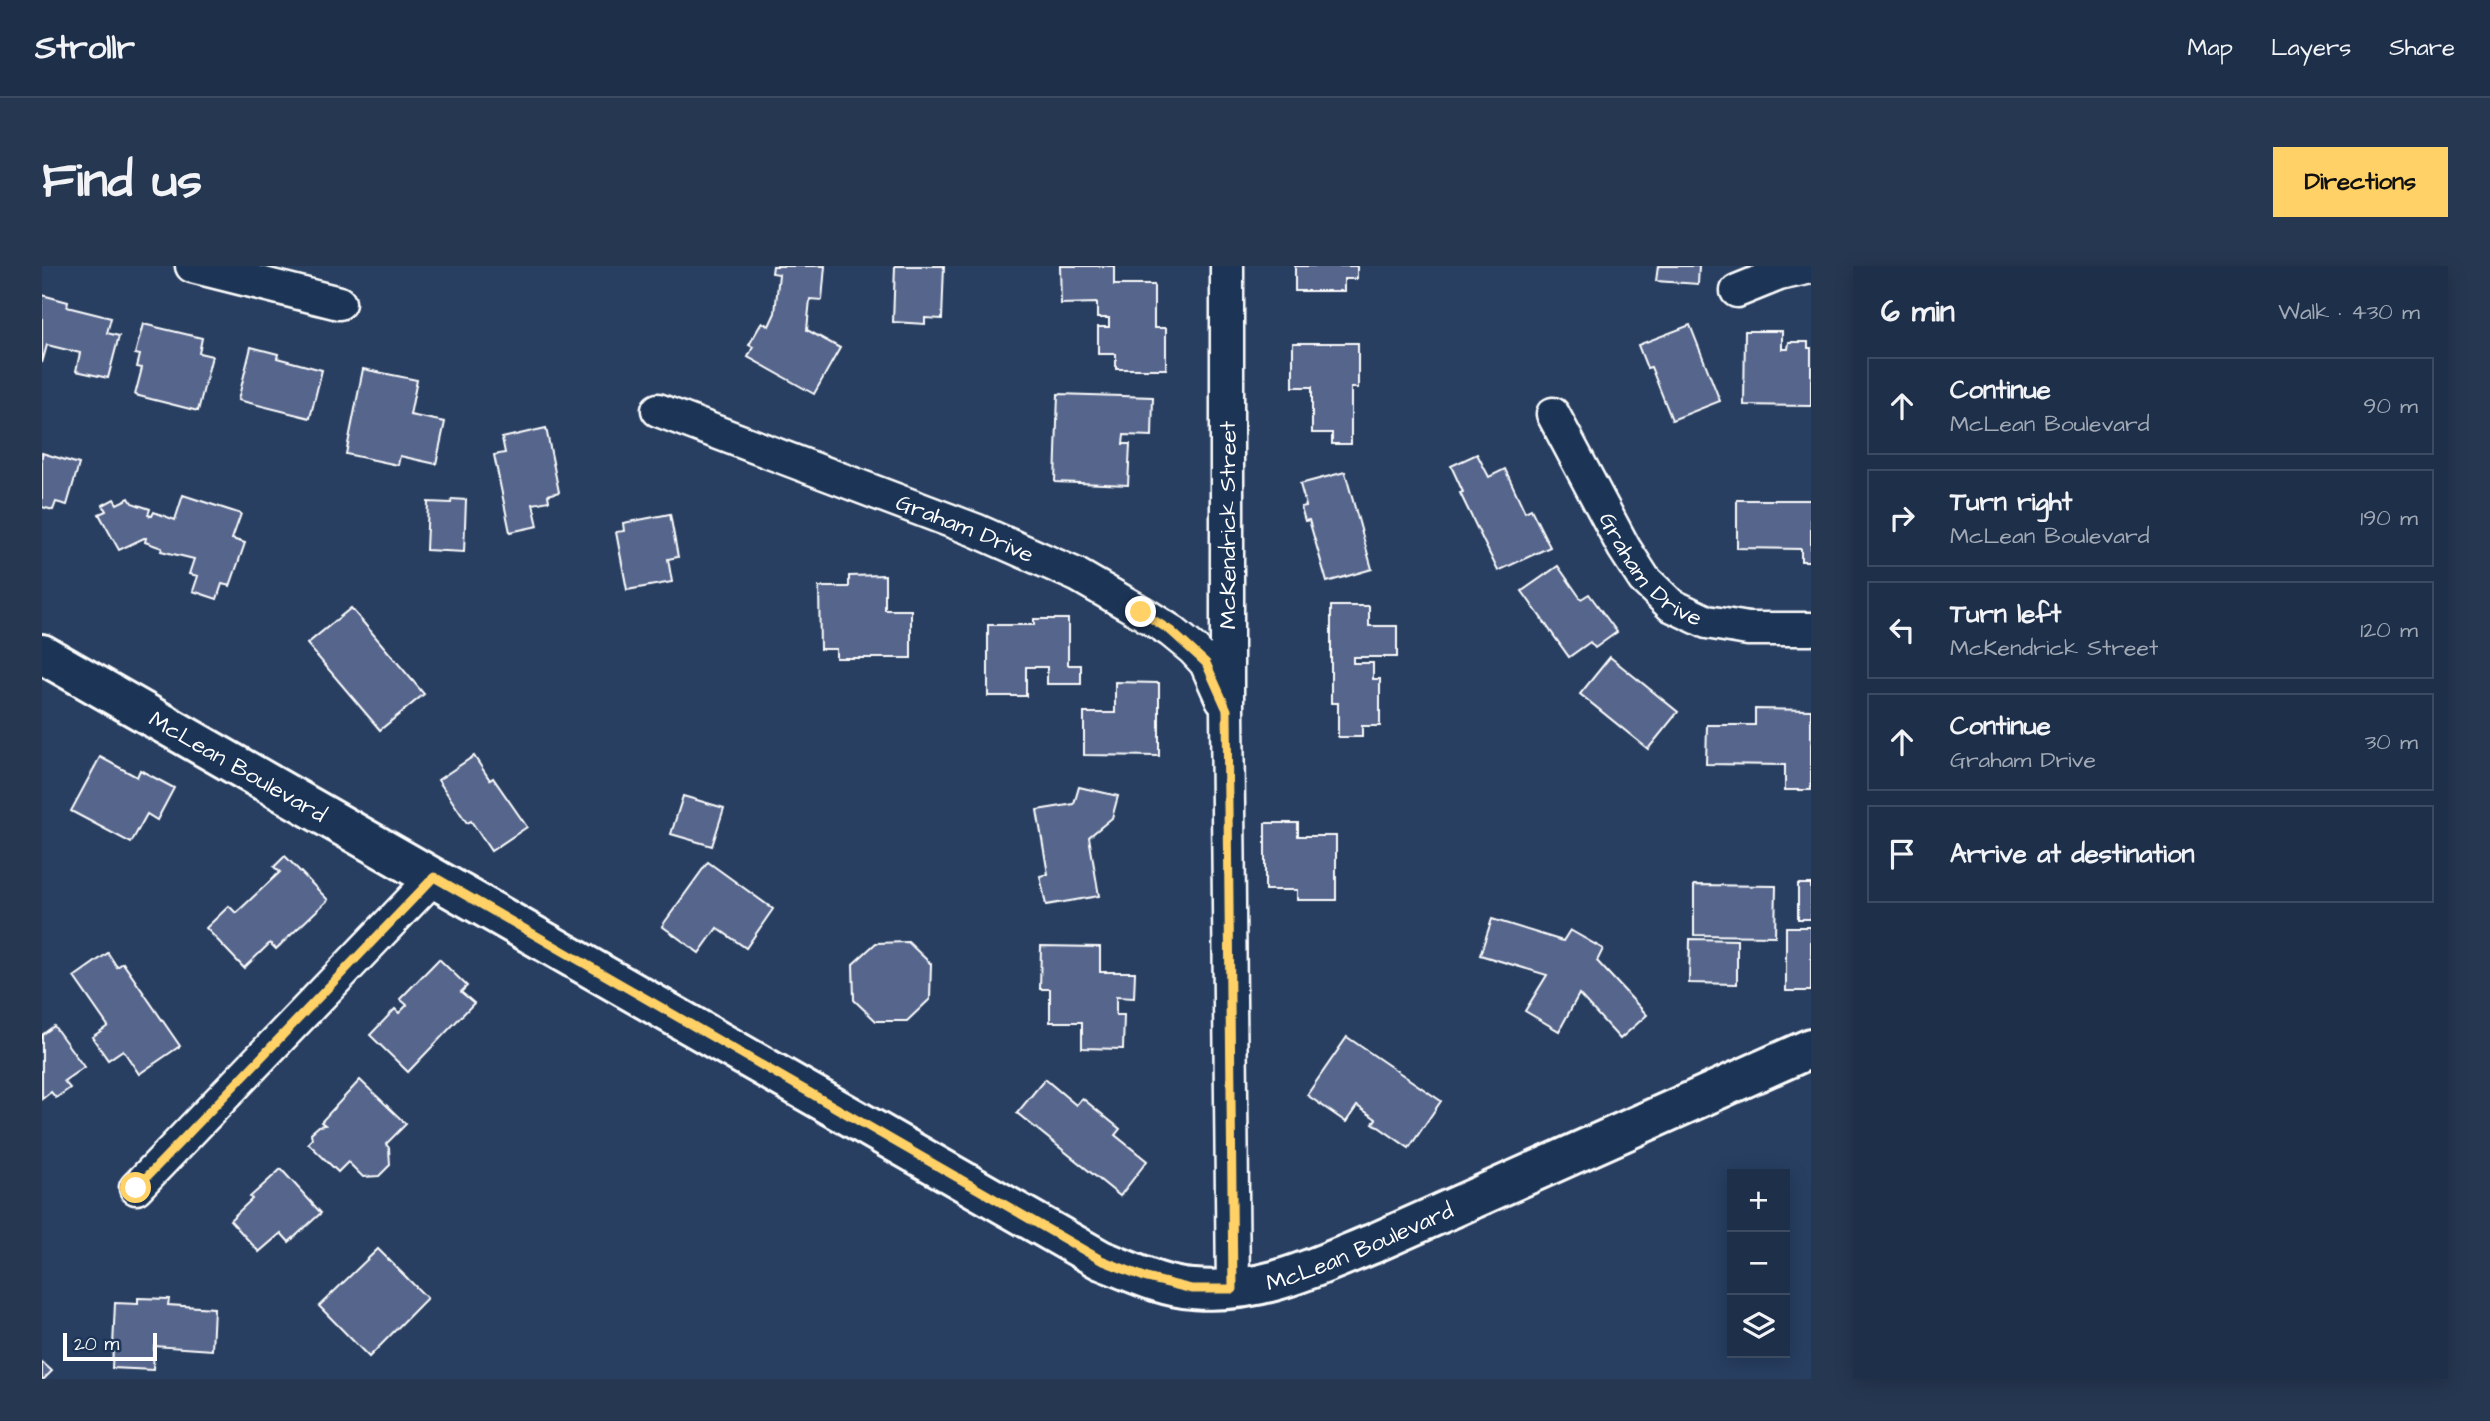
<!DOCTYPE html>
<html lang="en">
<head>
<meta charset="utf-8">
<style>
	body { margin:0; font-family:"Architects Daughter",sans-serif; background:#263751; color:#f1f3f6 }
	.controls { position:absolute; right:21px; bottom:21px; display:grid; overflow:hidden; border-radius:0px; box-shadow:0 4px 18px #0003 }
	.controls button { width:63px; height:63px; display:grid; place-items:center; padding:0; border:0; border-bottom:2px solid #3c4a62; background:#1e2f4a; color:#f1f3f6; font:35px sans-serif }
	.scale { position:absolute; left:21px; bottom:18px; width:94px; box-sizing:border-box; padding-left:7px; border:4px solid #fff; border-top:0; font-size:19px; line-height:24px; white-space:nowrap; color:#fff; -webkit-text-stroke:5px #1d3557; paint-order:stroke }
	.stop { position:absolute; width:21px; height:21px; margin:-16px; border:5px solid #ffd166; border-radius:50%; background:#fff }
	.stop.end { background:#ffd166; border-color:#fff; box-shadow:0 2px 7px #0008 }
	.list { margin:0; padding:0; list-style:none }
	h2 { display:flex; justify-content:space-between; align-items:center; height:91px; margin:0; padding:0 28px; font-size:30px }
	h2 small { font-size:23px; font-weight:400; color:#a1a9b5 }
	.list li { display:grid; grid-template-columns:46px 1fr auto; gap:21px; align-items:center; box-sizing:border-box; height:98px; margin:0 14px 14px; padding:0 14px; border:2px solid #3c4a62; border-radius:0px }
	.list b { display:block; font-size:26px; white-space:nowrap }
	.list p { margin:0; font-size:23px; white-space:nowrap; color:#a1a9b5 }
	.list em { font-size:23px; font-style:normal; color:#a1a9b5 }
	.icon { flex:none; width:38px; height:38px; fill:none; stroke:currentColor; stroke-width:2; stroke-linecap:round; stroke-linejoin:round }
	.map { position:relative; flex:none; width:1769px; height:1113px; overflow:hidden; border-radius:0px }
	header { display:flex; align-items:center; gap:42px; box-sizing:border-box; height:98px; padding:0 35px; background:#1e2f4a; border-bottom:2px solid #3c4a62 }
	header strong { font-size:33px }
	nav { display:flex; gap:38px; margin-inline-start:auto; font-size:24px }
	.intro { display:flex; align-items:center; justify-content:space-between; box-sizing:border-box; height:168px; padding:0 42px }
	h1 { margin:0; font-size:49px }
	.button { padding:18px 32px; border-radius:0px; background:#ffd166; color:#111; font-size:24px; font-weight:700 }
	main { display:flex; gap:42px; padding:0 42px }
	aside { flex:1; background:#1e2f4a; border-radius:0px; box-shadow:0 4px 18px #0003 }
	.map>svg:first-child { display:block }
	.building { fill:#55658c; stroke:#fff; stroke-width:2 }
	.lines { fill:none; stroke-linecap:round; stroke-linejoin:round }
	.minor-casing { stroke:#fff; stroke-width:37 }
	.tertiary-casing { stroke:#fff; stroke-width:44 }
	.minor { stroke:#1d3557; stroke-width:32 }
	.tertiary { stroke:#1d3557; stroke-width:38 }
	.route { stroke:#ffd166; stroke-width:9 }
	.labels { text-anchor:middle; stroke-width:5; stroke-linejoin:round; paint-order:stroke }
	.street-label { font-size:23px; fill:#fff; stroke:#1d3557 }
</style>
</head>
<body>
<header>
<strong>Strollr</strong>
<nav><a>Map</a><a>Layers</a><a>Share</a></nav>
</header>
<div class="intro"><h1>Find us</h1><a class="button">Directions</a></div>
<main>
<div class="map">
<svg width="1769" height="1113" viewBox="0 0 1769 1113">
	<rect width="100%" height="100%" fill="#283f62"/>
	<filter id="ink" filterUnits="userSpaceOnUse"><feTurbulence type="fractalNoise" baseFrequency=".0143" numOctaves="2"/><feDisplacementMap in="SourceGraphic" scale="14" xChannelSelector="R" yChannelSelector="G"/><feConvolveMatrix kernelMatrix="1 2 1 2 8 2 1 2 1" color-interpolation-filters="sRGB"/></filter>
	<g filter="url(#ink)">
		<!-- building -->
		<g class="building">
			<path d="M731,0h52l-3,34 -12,-1 -3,31 33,18 -26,46 -66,-37 5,-10 -4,-2 13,-23 7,4 6,-13 4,-39 -7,-1z"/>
			<path d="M853,0h49l-2,53 -17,-1v6l-32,-2z"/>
			<path d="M1018,0h54v19h40v43h12v41h-50v-15h-18v-27h11v-9h-12v-15l-36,1z"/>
			<path d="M1253,0h62v13h-13v12h-49z"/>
			<path d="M1616,0h41l-1,18 -42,-3z"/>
			<path d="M0,29l26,7 -1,5 44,11 -4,15 12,3 -11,42 -32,-7 4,-18 -33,-8 -5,18z"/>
			<path d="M101,58l59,14 -3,15 13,3 -14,55 -63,-16 7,-27 -5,-1 3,-12 -5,-1z"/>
			<path d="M1648,59l30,76 -48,19 -21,-53 -4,1 -9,-23z"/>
			<path d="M1703,65h37v18h6l1,-7h19v6h3v58l-67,-1z"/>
			<path d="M1251,77h65v45h-7v56h-19v-11h-20v-46h-19z"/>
			<path d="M209,81l27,7 -1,4 45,12 -12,48 -72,-18z"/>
			<path d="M321,103l54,11 -7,35 35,7 -9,42 -36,-8 -2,9 -52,-11z"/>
			<path d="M1016,128l95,3 -1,39 -28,-1 -1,9h7l-2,41 -73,-3z"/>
			<path d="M504,162l13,64 -11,3 1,6 -16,3 5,22 -28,6 -16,-77 11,-2 -3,-15z"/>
			<path d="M0,187l37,11 -12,41 -11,-3 -3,8 -11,-3z"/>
			<path d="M1435,188l12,23 16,-8 20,43 6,-3 19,38 -52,24 -38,-78 3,-1 -12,-26z"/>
			<path d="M1303,206l27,97 -45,13 -18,-62 -4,1 -4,-14 5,-1 -6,-22z"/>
			<path d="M141,229l58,19 -9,25 13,4 -15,43 -8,-2 -5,15 -24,-8 5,-15 -9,-2 5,-15 -33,-8 1,-3 -17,-6 1,-4h-2l-25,12 -20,-36 7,-3 -3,-6 11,-6 3,5 12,-6 3,5 18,6 -2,6 4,1 2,-4 21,8z"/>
			<path d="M410,233l14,1 -2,52 -38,-2 2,-48 23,1z"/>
			<path d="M1695,234h74v61h-10v-12l-64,-1z"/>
			<path d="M628,248l8,43 -10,2 4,23 -45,8 -11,-58 8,-1 -1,-8z"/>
			<path d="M1516,300l23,33 8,-5 28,38 -22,16 -5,-6 -21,15 -47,-66z"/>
			<path d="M843,309v35h26v48h-75v-9h-16l-1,-62h30v-11z"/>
			<path d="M1289,340h38v20h28v31h-44v6h20v16h7v47h-18v11h-24v-34h-7z"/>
			<path d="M309,342l73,86 -44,36 -73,-86z"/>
			<path d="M992,353h34v46h13v19h-34v-17h-21v29h-38v-71h46z"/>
			<path d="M1568,391l68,55 -30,37 -68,-55z"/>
			<path d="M1073,416l44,1v73l-75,-1v-42h31z"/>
			<path d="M1713,443l56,1v80h-26v-25l-79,-1 1,-39h48z"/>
			<path d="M432,490l16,24 3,-2 34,49 -36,24 -20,-30 -4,2 -29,-43z"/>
			<path d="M58,491l37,20 3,-7 34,18 -17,32 -10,-6 -16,29 -60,-32z"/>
			<path d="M1037,521l39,9 -6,22 -23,19 10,59 -53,9 -6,-29 8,-2 -11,-64 37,-6z"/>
			<path d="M641,530l41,12 -12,38 -41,-12z"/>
			<path d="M1223,557h33v13h38v64h-39v-10h-32z"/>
			<path d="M243,590l43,44 -52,49 -6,-6 -26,25 -38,-40 23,-22 7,7 44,-41 -6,-5z"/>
			<path d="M666,596l65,47 -27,39 -29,-20 -18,25 -37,-27z"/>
			<rect x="1756" y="618" width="13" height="35"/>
			<path d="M1652,619l82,1 -1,50 -81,-1z"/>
			<path d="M1450,653l71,22 7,-11 33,19 -6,12 50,54 -27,24 -41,-45 -20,37 -34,-20 22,-36 -67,-20z"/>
			<rect x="1744" y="661" width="25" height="64"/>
			<path d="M1648,673l47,1v44l-48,-1z"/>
			<path d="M866,676l23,22 -1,35 -23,22h-31l-22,-21 -1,-36 23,-21z"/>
			<path d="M999,680l59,1v25h35l-1,26 -18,-1v18h8l-1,34 -41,-1v-26h-32v-33h-10z"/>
			<path d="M66,687l9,14 6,-4 57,83 -41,28 -16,-24 -15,10 -16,-23 16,-11 -34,-49z"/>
			<path d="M397,693l28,27 -6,6 13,11 -66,69 -38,-37 25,-26 4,4 8,-8 -7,-6z"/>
			<path d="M12,760l30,41 -20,14 6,7 -14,10 -5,-6 -9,7v-64z"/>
			<path d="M1305,771l94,64 -32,47 -36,-25 3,-4 -19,-13 -11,16 -39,-27z"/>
			<path d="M1003,813l31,26 6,-7 38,31 -5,6 32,26 -27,35 -103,-83z"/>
			<path d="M318,814l46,44 -20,20 3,4 1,17 -11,11 -16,1 -15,-15 -10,10 -30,-29 4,-4 -1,-6 8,-7 6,-1 -4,-3z"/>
			<path d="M239,903l40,44 -32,29 -8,-9 -22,19 -29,-32 22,-21 -2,-2z"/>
			<path d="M336,983l49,49 -58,59 -50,-51z"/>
			<path d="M96,1032l31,1 -1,6 46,3 -2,42 -58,-4 -1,24 -41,-2 3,-65 23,1z"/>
			<path d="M0,1096l10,9 -8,8h-2z"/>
		</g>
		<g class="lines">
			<defs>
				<g id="minor">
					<path d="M150,0l147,37"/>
					<path d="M1185,0v444l6,579"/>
					<path d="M1695,25l42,-17 32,-7"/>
					<path id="s1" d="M616,144l317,120 102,45 64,37 30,19 22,18 13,14 16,36"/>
					<path id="s2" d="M1511,148l71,134 20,31 27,26 36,17 41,7h63"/>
					<path d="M94,922l298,-311"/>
				</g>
				<g id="tertiary">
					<path id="s3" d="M0,388l1059,606c29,11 60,27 92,29 66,6 120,-21 179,-45l439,-196"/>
				</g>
			</defs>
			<!-- minor casing -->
			<use href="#minor" class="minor-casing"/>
			<!-- tertiary casing -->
			<use href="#tertiary" class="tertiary-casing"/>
			<!-- minor -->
			<use href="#minor" class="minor"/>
			<!-- tertiary -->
			<use href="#tertiary" class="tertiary"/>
		</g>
	</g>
	<g class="lines" filter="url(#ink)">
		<!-- route -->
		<path class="route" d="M94,922l298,-311 667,383 46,18 45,11h41l-6,-579 -21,-47 -35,-32 -30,-19"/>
	</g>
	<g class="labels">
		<!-- street labels -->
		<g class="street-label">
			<text transform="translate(1185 259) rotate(-90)" y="8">McKendrick Street</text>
			<text dy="8" stroke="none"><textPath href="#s1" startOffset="329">Graham Drive</textPath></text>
			<text dy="8" stroke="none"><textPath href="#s2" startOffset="186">Graham Drive</textPath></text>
			<text dy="8" stroke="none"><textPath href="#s3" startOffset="226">McLean Boulevard</textPath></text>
			<text dy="8" stroke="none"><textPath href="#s3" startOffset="1491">McLean Boulevard</textPath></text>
		</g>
	</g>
</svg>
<div class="controls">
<button>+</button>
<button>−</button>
<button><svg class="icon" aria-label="layers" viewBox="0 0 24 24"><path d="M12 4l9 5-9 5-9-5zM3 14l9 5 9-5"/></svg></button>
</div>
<div class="scale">20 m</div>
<div class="stop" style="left:94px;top:922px"></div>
<div class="stop end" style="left:1099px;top:346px"></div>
</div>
<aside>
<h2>6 min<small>Walk · 430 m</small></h2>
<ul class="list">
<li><svg class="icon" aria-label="ahead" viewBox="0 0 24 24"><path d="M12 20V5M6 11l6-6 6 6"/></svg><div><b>Continue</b><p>McLean Boulevard</p></div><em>90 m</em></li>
<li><svg class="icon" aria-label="right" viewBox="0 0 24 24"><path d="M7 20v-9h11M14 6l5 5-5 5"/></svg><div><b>Turn right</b><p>McLean Boulevard</p></div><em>190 m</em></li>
<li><svg class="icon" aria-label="left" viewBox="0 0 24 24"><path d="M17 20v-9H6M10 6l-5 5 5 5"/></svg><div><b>Turn left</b><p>McKendrick Street</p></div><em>120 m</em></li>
<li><svg class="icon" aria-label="ahead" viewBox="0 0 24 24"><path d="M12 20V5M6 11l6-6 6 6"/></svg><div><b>Continue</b><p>Graham Drive</p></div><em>30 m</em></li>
<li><svg class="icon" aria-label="arrive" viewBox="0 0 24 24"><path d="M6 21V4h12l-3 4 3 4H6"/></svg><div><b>Arrive at destination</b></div></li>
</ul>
</aside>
</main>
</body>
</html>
